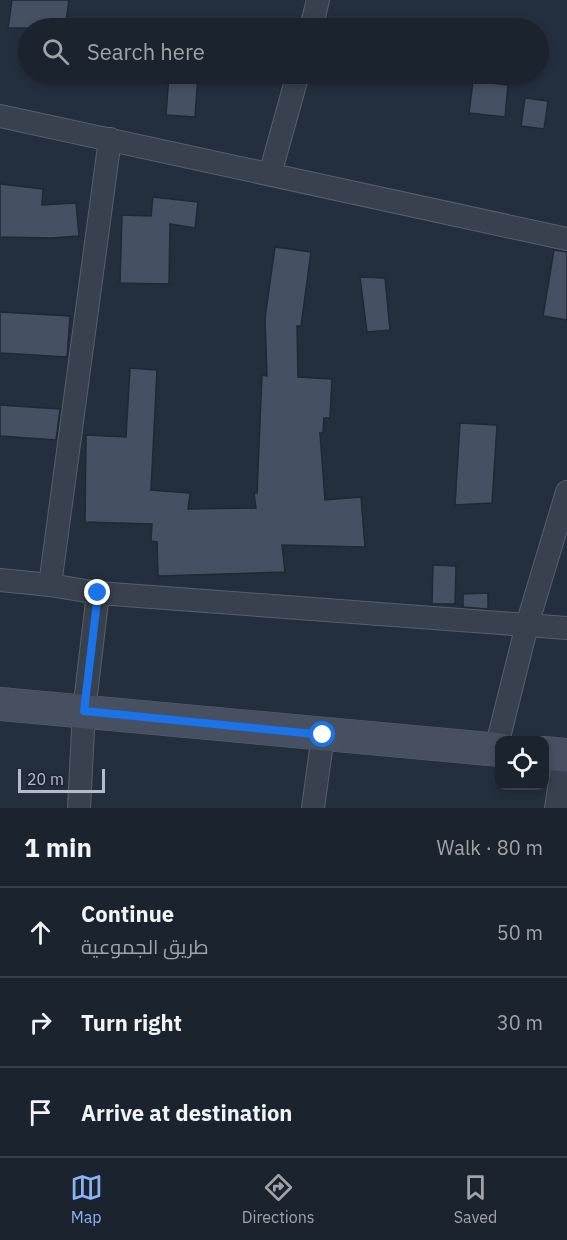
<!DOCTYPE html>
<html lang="en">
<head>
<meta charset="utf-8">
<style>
	body { margin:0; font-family:"IBM Plex Sans",Cairo,sans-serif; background:#242b36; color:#f1f3f6 }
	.controls { position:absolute; right:18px; bottom:18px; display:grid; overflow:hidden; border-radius:12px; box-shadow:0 3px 9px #0003 }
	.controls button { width:54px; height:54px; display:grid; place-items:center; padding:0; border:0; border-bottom:2px solid #39404a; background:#1b232e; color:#f1f3f6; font:30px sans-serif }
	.scale { position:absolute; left:18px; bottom:15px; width:87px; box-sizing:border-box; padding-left:6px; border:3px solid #b4bcc9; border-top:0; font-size:16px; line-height:21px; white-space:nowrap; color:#b4bcc9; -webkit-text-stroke:4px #1d2633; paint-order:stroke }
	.stop { position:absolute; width:18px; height:18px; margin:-14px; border:4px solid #1a73e8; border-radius:50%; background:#fff }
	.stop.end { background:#1a73e8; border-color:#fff; box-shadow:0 2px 6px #0008 }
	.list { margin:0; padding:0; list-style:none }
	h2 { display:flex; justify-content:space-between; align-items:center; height:78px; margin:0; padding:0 24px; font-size:26px }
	h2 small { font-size:20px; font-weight:400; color:#a0a4aa }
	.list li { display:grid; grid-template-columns:39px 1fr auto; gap:18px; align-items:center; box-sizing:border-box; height:90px; padding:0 24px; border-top:2px solid #39404a }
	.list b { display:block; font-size:22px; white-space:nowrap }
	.list p { margin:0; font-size:20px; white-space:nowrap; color:#a0a4aa }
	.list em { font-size:20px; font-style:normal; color:#a0a4aa }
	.icon { flex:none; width:33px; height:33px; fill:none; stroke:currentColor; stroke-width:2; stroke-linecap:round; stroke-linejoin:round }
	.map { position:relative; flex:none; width:567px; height:808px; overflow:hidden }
	.search { position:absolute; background:#1b232e; box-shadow:0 3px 9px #0003; left:18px; right:18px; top:18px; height:66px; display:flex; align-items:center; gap:15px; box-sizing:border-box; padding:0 21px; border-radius:33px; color:#a0a4aa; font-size:22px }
	.sheet { height:348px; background:#1b232e }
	nav { display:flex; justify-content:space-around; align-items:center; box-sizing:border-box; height:84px; border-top:2px solid #39404a; background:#1b232e; font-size:16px; color:#a0a4aa }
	nav a { display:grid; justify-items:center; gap:3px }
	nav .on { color:#8ab4f8 }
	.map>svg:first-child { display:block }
	.building { fill:#455162; stroke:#1f2835; stroke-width:1.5 }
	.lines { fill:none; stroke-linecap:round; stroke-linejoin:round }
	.minor-casing { stroke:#565f6c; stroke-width:24 }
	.secondary-casing { stroke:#565f6c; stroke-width:34 }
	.minor { stroke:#38414e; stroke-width:22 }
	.secondary { stroke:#465061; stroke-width:33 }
	.route { stroke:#1a73e8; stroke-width:8 }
</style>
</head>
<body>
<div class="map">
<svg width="567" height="808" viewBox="0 0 567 808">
	<rect width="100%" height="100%" fill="#242f3e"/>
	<!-- building -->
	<g class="building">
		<path d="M12,0h57l-4,28h-57z"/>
		<path d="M169,74h29l-3,43 -29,-2z"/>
		<path d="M473,81l35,4 -3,32 -36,-4z"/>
		<path d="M525,98l23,3 -4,28 -23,-3z"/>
		<path d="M0,184l43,5 -1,16 34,-2 3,33 -28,2 -51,-1z"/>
		<path d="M153,197l45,5 -3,26 -25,-4 -1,60 -49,-1 2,-68 29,1z"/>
		<path d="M275,247l36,5 -10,74h-4l1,51 34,2 -2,39h-6l-1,15h-3l5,67 36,-3 4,50 -83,-2 3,27 -127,4 -1,-34 -6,-1 1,-17 -67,-2 1,-87 40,2 4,-69 27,2 -6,120 39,3 -2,16 68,-1 -2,-15h3l5,-118 5,1 -2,-58z"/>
		<path d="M554,250l13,2v68l-24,-4z"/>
		<path d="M360,277l25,1 5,52 -23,2z"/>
		<path d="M0,312l70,4 -3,41 -67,-4z"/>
		<path d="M0,405l60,4 -4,31 -56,-4z"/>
		<path d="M460,423l37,2 -5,78 -37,2z"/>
		<path d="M433,565l23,1 -1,38h-23z"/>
		<path d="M488,593v16l-25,-2v-13z"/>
	</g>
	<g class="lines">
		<defs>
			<g id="minor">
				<path d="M311,28l7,-28"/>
				<path d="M0,116l567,123"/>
				<path d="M270,174l28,-100"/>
				<path d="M0,580l50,5 48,8 469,35"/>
				<path d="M50,585l60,-446"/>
				<path d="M496,749l31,-124 40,-133"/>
				<path d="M79,808l5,-97 14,-118"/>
				<path d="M313,808l10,-73"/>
				<path d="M556,808l8,-53"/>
			</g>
			<g id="secondary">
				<path d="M0,704l500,46"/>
				<path d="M544,753l23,2"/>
			</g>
		</defs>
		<!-- minor casing -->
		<use href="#minor" class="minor-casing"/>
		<!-- secondary casing -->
		<use href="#secondary" class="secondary-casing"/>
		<!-- minor -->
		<use href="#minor" class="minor"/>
		<!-- secondary -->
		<use href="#secondary" class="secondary"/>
	</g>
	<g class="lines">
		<!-- route -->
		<path class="route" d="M98,593l-14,118 239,24"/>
	</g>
</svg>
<div class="controls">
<button><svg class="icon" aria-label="locate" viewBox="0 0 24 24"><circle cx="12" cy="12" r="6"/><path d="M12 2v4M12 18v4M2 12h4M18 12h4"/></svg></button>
</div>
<div class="scale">20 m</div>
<div class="stop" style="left:323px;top:735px"></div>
<div class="stop end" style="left:98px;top:593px"></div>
<div class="search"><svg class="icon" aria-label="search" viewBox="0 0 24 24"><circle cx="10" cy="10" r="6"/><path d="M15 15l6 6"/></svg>Search here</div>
</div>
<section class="sheet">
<h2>1 min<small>Walk · 80 m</small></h2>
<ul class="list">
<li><svg class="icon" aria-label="ahead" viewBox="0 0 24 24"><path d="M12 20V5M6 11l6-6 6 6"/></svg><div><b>Continue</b><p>طريق الجموعية</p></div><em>50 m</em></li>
<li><svg class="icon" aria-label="right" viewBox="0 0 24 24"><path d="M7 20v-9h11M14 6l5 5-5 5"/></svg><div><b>Turn right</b></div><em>30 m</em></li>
<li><svg class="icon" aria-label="arrive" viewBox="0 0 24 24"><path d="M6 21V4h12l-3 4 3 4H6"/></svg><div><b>Arrive at destination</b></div></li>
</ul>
</section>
<nav>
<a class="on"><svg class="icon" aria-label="map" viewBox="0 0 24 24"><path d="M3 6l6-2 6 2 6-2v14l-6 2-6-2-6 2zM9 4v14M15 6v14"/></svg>Map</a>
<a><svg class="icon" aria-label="directions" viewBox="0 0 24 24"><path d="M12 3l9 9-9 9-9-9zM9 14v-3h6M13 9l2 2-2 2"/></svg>Directions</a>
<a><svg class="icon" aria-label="saved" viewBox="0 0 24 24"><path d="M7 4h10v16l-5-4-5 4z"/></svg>Saved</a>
</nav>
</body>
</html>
